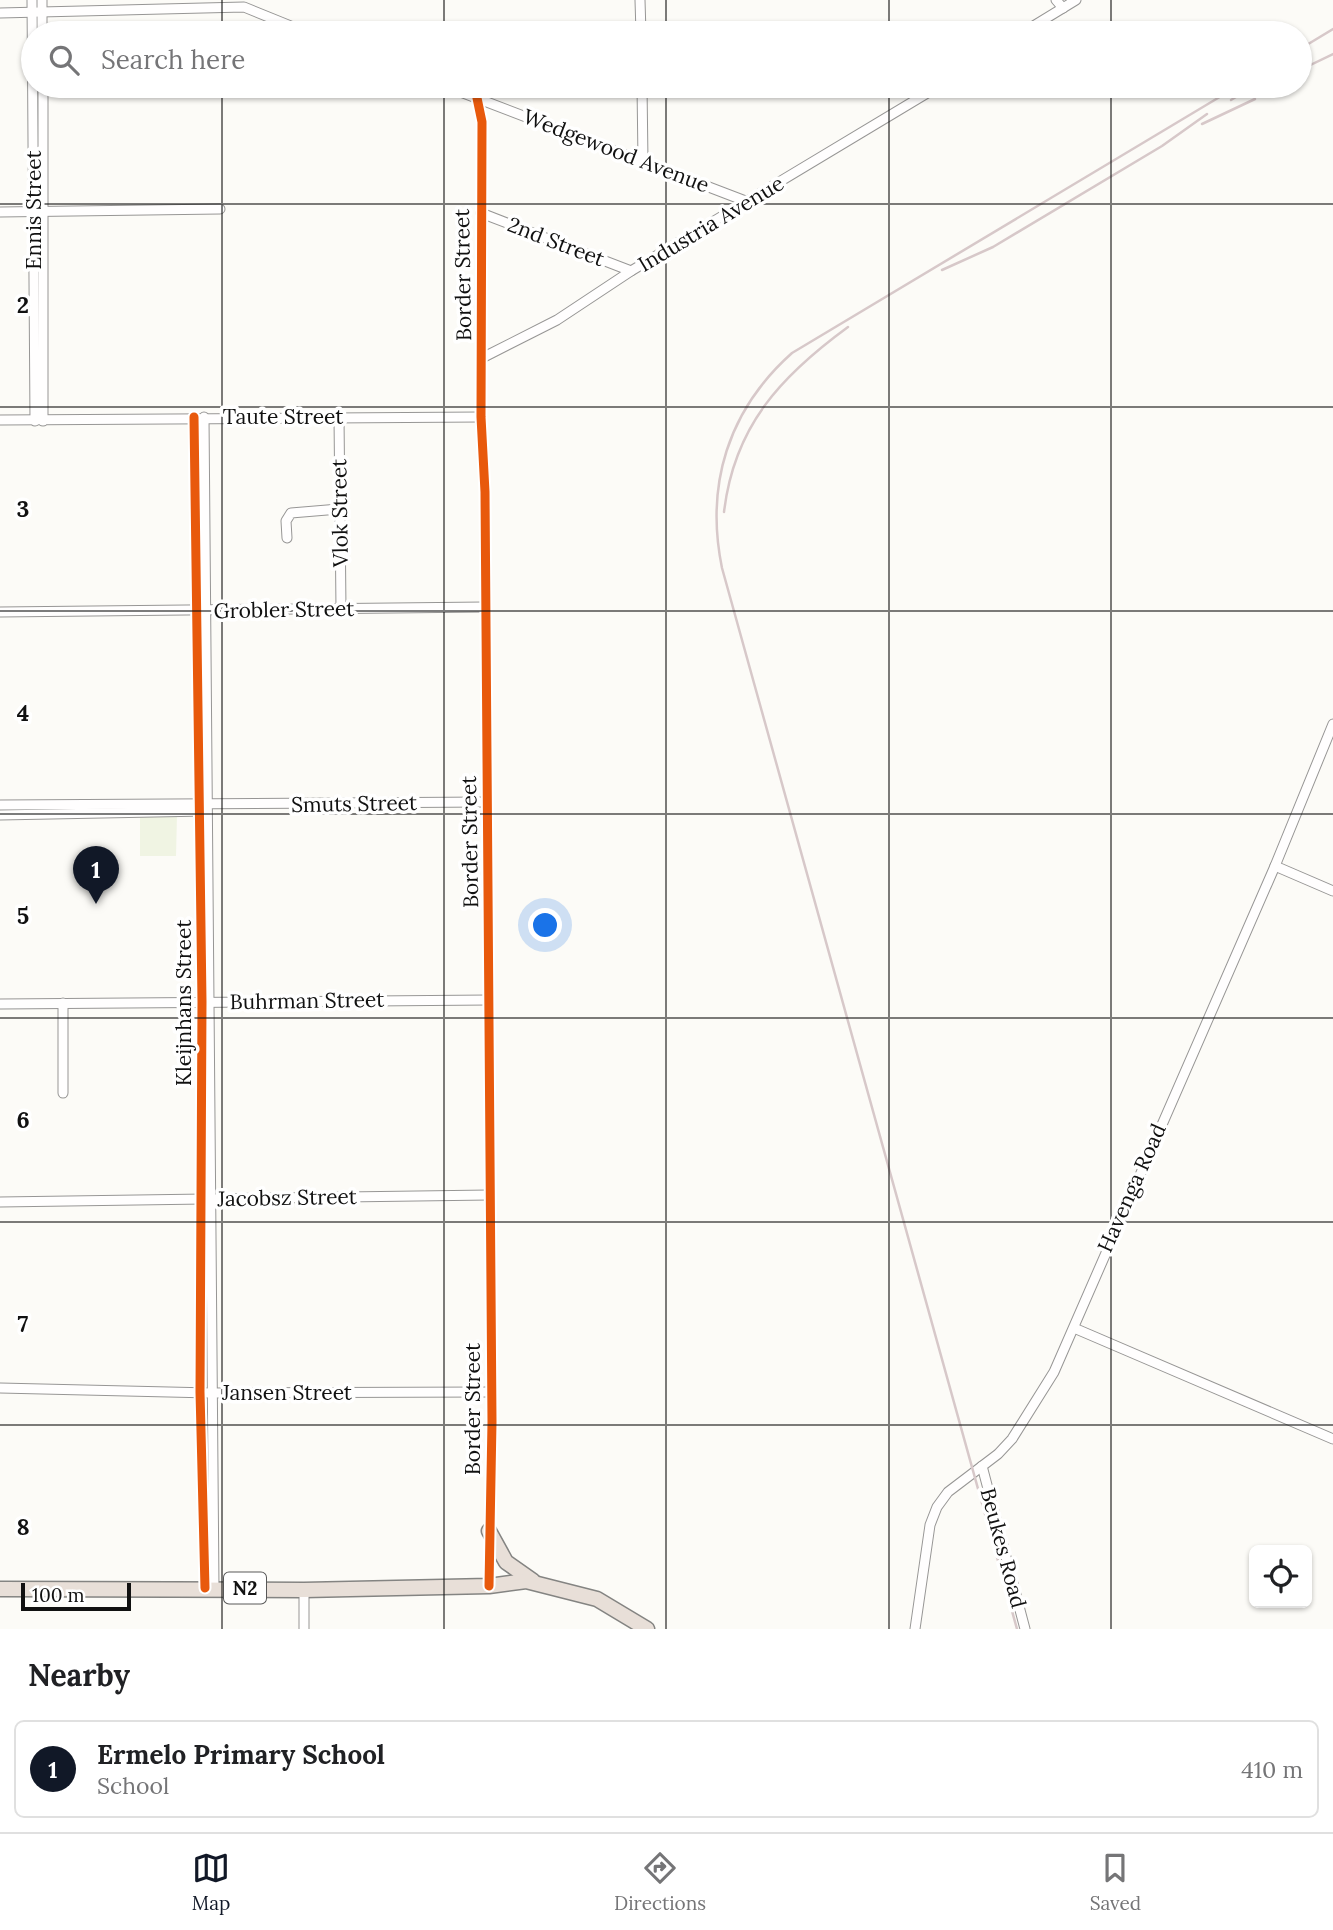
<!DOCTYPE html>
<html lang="en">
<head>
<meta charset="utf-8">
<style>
	body { margin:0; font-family:Lora,serif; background:#f6f6f6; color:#202124 }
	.controls { position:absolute; right:21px; bottom:21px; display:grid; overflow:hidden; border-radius:10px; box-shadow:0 2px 5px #0004 }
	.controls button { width:63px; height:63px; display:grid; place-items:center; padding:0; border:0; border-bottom:2px solid #e0e0e0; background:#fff; color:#202124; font:35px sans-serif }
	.scale { position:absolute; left:21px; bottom:18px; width:110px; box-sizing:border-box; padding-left:7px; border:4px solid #111; border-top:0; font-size:19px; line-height:24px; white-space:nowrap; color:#111; -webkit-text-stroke:5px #fff; paint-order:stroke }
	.you { position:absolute; left:546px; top:926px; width:24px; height:24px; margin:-18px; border:5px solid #fff; border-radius:50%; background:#1a73e8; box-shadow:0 0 0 10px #1a73e833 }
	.badge { display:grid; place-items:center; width:46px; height:46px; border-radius:50%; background:#111827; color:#fff; font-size:23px; font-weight:700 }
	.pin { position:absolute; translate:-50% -58px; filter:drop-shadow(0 2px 4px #0008) }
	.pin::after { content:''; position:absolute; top:37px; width:24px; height:21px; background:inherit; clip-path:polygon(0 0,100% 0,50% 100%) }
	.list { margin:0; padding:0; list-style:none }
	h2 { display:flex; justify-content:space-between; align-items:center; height:91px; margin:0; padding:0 28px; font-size:30px }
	h2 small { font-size:23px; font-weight:400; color:#757577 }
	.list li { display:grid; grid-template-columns:46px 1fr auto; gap:21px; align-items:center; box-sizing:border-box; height:98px; margin:0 14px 14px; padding:0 14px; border:2px solid #e0e0e0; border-radius:10px }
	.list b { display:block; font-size:26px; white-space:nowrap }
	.list p { margin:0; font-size:23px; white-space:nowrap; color:#757577 }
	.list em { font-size:23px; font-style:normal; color:#757577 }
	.icon { flex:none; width:38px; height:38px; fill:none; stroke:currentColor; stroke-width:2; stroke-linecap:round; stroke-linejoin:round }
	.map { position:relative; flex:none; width:1333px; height:1629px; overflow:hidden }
	.search { position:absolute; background:#fff; box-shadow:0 2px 5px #0004; left:21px; right:21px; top:21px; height:77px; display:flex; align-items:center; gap:18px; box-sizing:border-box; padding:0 24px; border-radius:38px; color:#757577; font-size:26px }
	.sheet { height:203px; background:#fff }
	nav { display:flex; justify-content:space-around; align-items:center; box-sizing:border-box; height:98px; border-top:2px solid #e0e0e0; background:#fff; font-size:19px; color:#757577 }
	nav a { display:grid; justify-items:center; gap:4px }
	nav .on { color:#111827 }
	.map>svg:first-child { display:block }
	.pitch { fill:#f0f4e3 }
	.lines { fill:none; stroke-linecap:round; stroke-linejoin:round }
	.minor-casing { stroke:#979695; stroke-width:11 }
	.highway-casing { stroke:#848482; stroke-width:17 }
	.minor { stroke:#fffefe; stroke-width:9 }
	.highway { stroke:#e8dfd8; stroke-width:14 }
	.rail { stroke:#d7c8c9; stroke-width:2.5 }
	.cycleway-casing { stroke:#fff; stroke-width:13 }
	.cycleway { stroke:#e8590c; stroke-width:9 }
	.grid { fill:none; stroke:#111; stroke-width:2; stroke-opacity:0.55 }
	.labels { text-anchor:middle; stroke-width:7; stroke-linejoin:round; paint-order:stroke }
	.shield { fill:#fff; stroke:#585858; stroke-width:2 }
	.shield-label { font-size:19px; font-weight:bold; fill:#111 }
	.street-label { font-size:21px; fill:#111; stroke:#fff }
	.grid-label { font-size:23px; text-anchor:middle; font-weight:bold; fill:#111; stroke:#fff; stroke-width:7; stroke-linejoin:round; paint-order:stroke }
</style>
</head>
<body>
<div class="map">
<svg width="1333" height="1629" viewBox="0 0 1333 1629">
	<rect width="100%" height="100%" fill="#fcfbf7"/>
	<!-- pitch -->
	<path class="pitch" d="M140,815h37l-1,41h-36z"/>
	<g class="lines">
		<defs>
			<g id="minor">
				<path d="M32,0l3,421"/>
				<path d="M42,0v33"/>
				<path d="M640,0l1,33"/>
				<path d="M1056,0l7,8"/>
				<path d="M0,13l244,-6 64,26"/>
				<path d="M1022,33l54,-33"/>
				<path d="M43,86v335"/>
				<path d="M445,86l303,116"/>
				<path d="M642,86l1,75"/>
				<path d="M477,98l5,24 -1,295 4,75 7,930 -3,164"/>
				<path d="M0,212l220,-3"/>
				<path d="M481,213l150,58"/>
				<path d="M482,358l75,-38 74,-49 308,-185"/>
				<path d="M194,417l8,585 -2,390 5,196"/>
				<path d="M204,417l10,1171"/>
				<path d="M339,417l2,192"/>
				<path d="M0,420l481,-3"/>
				<path d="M287,538l-1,-17 5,-8 48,-4"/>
				<path d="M0,612l484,-5"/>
				<path d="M0,805l487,-3"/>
				<path d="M0,815l206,-4"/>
				<path d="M1275,866l58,25"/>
				<path d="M63,1003v90"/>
				<path d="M0,1004l489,-4"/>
				<path d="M0,1202l489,-7"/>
				<path d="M1074,1328l259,111"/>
				<path d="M0,1388l211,5 279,-1"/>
				<path d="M982,1466l43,163"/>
				<path d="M304,1629v-39"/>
				<path d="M915,1629l15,-104 7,-18 11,-15 50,-38 14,-15 42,-67 221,-506 58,-142"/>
			</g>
			<g id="highway">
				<path d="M489,1531l17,31 27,19"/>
				<path d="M0,1589l304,1 185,-4 37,-5 71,18 50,30"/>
			</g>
		</defs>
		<!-- minor casing -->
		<use href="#minor" class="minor-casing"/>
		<!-- highway casing -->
		<use href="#highway" class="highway-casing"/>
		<!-- minor -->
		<use href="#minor" class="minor"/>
		<!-- highway -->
		<use href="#highway" class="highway"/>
		<!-- rail -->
		<g class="rail">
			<path d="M1300,49l33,-20"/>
			<path d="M1300,70l33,-16"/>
			<path d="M1231,100l23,-14"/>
			<path d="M1202,124l53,-25"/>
			<path d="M942,270l51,-23 169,-101 45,-32"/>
			<path d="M724,512c10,-86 57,-136 124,-185"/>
			<path d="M1017,1629l-295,-1061c-17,-83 6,-158 70,-215l446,-267"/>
		</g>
		<defs>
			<g id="cycleway">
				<path d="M477,98l5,24 -1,295 4,75 7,930 -3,164"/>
				<path d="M194,417l8,585 -2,390 5,196"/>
			</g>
		</defs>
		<!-- cycleway casing -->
		<use href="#cycleway" class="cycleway-casing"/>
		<!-- cycleway -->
		<use href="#cycleway" class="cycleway"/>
	</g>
	<!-- grid -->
	<path class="grid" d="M222,0v33M444,0v33M666,0v33M889,0v33M1111,0v33M222,86v1543M444,86v1543M666,86v1543M889,86v1543M1111,86v1543M0,204h1333M0,407h1333M0,611h1333M0,814h1333M0,1018h1333M0,1222h1333M0,1425h1333"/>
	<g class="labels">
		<!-- shield labels -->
		<rect class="shield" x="224" y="1572.5" width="42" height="31" rx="5"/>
		<g class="shield-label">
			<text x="245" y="1595">N2</text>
		</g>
		<!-- street labels -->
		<g class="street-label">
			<text transform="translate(616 151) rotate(21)" y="7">Wedgewood Avenue</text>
			<text transform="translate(34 210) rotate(-90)" y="7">Ennis Street</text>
			<text transform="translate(711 224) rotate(-31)" y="7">Industria Avenue</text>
			<text transform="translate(556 242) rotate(21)" y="7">2nd Street</text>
			<text transform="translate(463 275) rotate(-91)" y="7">Border Street</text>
			<text x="283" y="424">Taute Street</text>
			<text transform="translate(340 513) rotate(-91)" y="7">Vlok Street</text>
			<text transform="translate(284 610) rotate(-1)" y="7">Grobler Street</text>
			<text transform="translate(354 804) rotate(-1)" y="7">Smuts Street</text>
			<text transform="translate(470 842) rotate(-91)" y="7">Border Street</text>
			<text transform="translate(307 1001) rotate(-1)" y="7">Buhrman Street</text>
			<text transform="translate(184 1003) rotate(-90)" y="7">Kleijnhans Street</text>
			<text transform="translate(1132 1188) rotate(-66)" y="7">Havenga Road</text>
			<text transform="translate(287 1198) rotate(-1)" y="7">Jacobsz Street</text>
			<text x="287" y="1400">Jansen Street</text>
			<text transform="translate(473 1409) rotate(-90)" y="7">Border Street</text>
			<text transform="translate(1003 1548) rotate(75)" y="7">Beukes Road</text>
		</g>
	</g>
	<g class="grid-label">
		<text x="23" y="313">2</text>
		<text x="23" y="517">3</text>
		<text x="23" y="721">4</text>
		<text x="23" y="924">5</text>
		<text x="23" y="1128">6</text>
		<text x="23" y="1332">7</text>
		<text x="23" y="1535">8</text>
	</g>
</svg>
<div class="controls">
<button><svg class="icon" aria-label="locate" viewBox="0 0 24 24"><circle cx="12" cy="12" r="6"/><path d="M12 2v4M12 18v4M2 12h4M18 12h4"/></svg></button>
</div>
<div class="scale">100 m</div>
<div class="you"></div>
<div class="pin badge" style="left:96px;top:904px">1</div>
<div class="search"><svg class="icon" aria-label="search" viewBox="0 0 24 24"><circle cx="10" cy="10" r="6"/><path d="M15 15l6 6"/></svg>Search here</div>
</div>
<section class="sheet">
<h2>Nearby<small></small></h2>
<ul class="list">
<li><span class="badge">1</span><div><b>Ermelo Primary School</b><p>School</p></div><em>410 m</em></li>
</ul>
</section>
<nav>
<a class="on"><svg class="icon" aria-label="map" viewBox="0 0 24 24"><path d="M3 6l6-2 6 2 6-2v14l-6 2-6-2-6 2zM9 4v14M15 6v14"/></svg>Map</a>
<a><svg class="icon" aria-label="directions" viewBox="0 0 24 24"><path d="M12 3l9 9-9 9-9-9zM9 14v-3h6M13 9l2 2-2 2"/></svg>Directions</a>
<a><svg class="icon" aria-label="saved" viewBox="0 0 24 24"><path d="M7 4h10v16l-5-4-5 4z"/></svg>Saved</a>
</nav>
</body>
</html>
